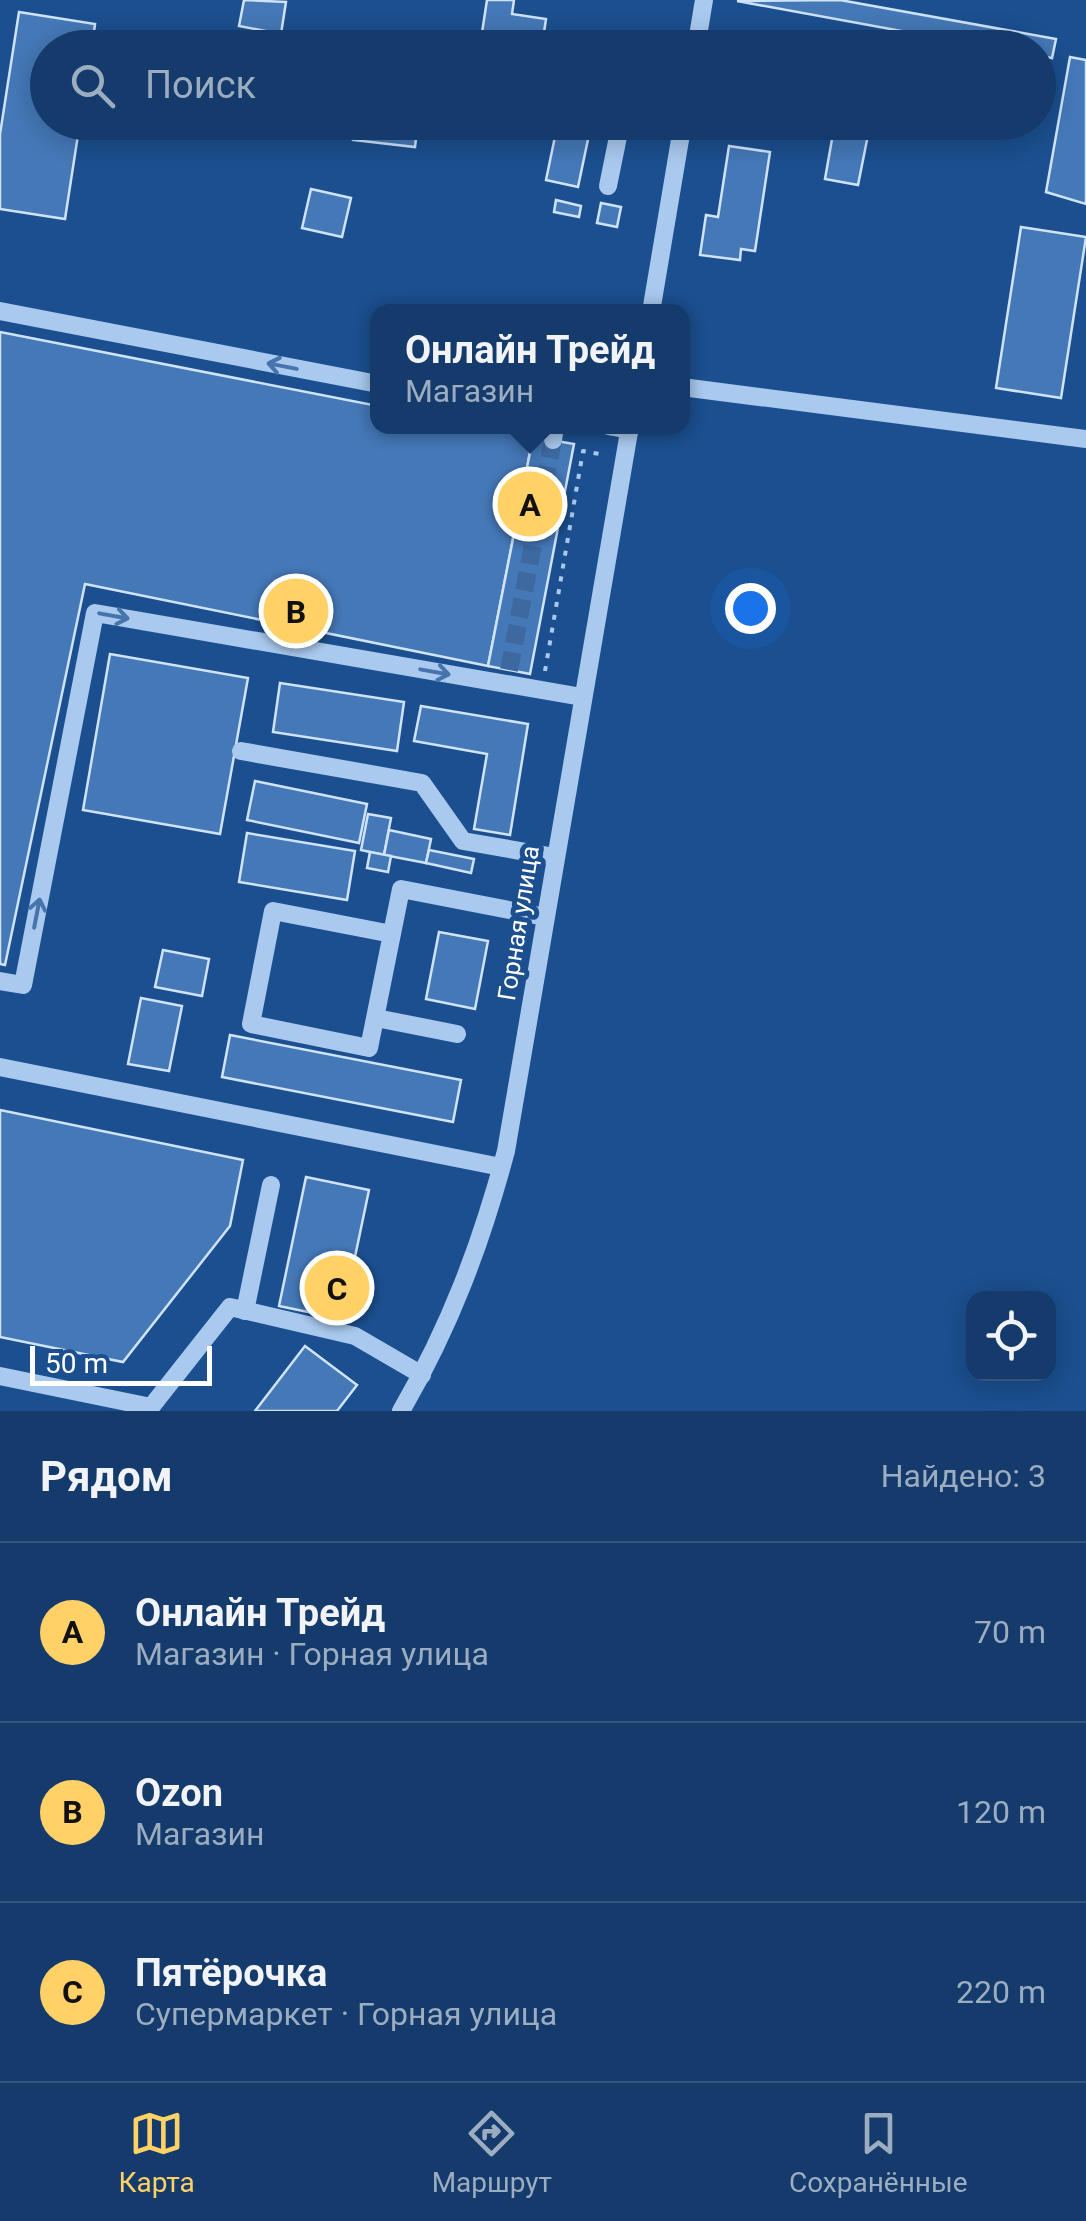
<!DOCTYPE html>
<html lang="ru">
<head>
<meta charset="utf-8">
<style>
	body { margin:0; font-family:Roboto,sans-serif; background:#214673; color:#f1f3f6 }
	.controls { position:absolute; right:30px; bottom:30px; display:grid; overflow:hidden; border-radius:20px; box-shadow:0 5px 25px #0003 }
	.controls button { width:90px; height:90px; display:grid; place-items:center; padding:0; border:0; border-bottom:2px solid #33557e; background:#143b6b; color:#f1f3f6; font:50px sans-serif }
	.scale { position:absolute; left:30px; bottom:25px; width:182px; box-sizing:border-box; padding-left:10px; border:5px solid #fff; border-top:0; font-size:28px; line-height:35px; white-space:nowrap; color:#fff; -webkit-text-stroke:8px #1b4f8f; paint-order:stroke }
	.you { position:absolute; left:750px; top:608px; width:35px; height:35px; margin:-25px; border:8px solid #fff; border-radius:50%; background:#1a73e8; box-shadow:0 0 0 15px #1a73e833 }
	.badge { display:grid; place-items:center; width:65px; height:65px; border-radius:50%; background:#ffd166; color:#111; font-size:32px; font-weight:700 }
	.pin { position:absolute; translate:-50% -50%; border:5px solid #fff; box-shadow:0 2px 10px #0006 }
	.popup { position:absolute; left:370px; top:304px; width:320px; height:130px; box-sizing:border-box; display:grid; place-content:center; border-radius:20px; background:#143b6b; filter:drop-shadow(0 2px 8px #0005); font-size:32px; white-space:nowrap; color:#9dadc1 }
	.popup b { font-size:38px; color:#f1f3f6 }
	.popup::after { content:''; position:absolute; left:50%; top:100%; margin-left:-20px; border:20px solid transparent; border-top-color:#143b6b }
	.list { margin:0; padding:0; list-style:none }
	h2 { display:flex; justify-content:space-between; align-items:center; height:130px; margin:0; padding:0 40px; font-size:42px }
	h2 small { font-size:32px; font-weight:400; color:#9dadc1 }
	.list li { display:grid; grid-template-columns:65px 1fr auto; gap:30px; align-items:center; box-sizing:border-box; height:180px; padding:0 40px; border-top:2px solid #33557e }
	.list b { display:block; font-size:38px; white-space:nowrap }
	.list p { margin:0; font-size:32px; white-space:nowrap; color:#9dadc1 }
	.list em { font-size:32px; font-style:normal; color:#9dadc1 }
	.icon { flex:none; width:55px; height:55px; fill:none; stroke:currentColor; stroke-width:2; stroke-linecap:round; stroke-linejoin:round }
	.map { position:relative; flex:none; width:1086px; height:1411px; overflow:hidden }
	.search { position:absolute; background:#143b6b; box-shadow:0 5px 25px #0003; left:30px; right:30px; top:30px; height:110px; display:flex; align-items:center; gap:25px; box-sizing:border-box; padding:0 35px; border-radius:55px; color:#9dadc1; font-size:38px }
	.sheet { height:670px; background:#143b6b }
	nav { display:flex; justify-content:space-around; align-items:center; box-sizing:border-box; height:140px; border-top:2px solid #33557e; background:#143b6b; font-size:28px; color:#9dadc1 }
	nav a { display:grid; justify-items:center; gap:5px }
	nav .on { color:#ffd166 }
	.map>svg:first-child { display:block }
	.building { fill:#4478b7; stroke:#cfe3fa; stroke-width:2.5 }
	.lines { fill:none; stroke-linecap:round; stroke-linejoin:round }
	.minor-tunnel { stroke:#3d69a0; stroke-width:18; stroke-dasharray:18 9; stroke-linecap:butt }
	.path { stroke:#a9c9ee; stroke-width:4; stroke-dasharray:5 8; stroke-linecap:butt }
	.minor { stroke:#a9c9ee; stroke-width:18 }
	.oneway { stroke:#4674ac }
	.labels { text-anchor:middle; stroke-width:10; stroke-linejoin:round; paint-order:stroke }
	.street-label { font-size:25px; fill:#fff; stroke:#1b4f8f }
</style>
</head>
<body>
<div class="map">
<svg width="1086" height="1411" viewBox="0 0 1086 1411">
	<rect width="100%" height="100%" fill="#1b4f8f"/>
	<!-- building -->
	<g class="building">
		<path d="M244,0l42,2 -5,32 -42,-8z"/>
		<path d="M487,0h27l-2,14 34,5 -3,20 -18,-2 -1,8 -43,-6z"/>
		<path d="M840,0l216,39 -4,19 -14,-2v-8h-44l-257,-47z"/>
		<path d="M19,12l76,12 -3,24h-44v74h32l-15,97 -65,-10v-75z"/>
		<path d="M366,38l62,8 -1,2h-63z"/>
		<path d="M1070,57l16,3v144l-40,-12z"/>
		<path d="M355,122h63l-3,25 -62,-7z"/>
		<path d="M558,122l33,3 -13,62 -32,-7z"/>
		<path d="M835,122l35,3 -12,60 -33,-6z"/>
		<path d="M729,146l41,6 -15,99 -14,-2 -1,11 -40,-5 6,-40 12,2z"/>
		<path d="M311,189l40,9 -9,39 -40,-9z"/>
		<path d="M556,200l25,6 -2,11 -25,-5z"/>
		<path d="M601,203l20,4 -4,20 -20,-4z"/>
		<path d="M1021,227l65,10 -25,161 -65,-10z"/>
		<path d="M0,332l378,74v20h103l52,11 -45,229 -403,-82 -80,381 -5,-1z"/>
		<path d="M533,437l41,7 -44,230 -42,-8z"/>
		<path d="M110,654l138,24 -28,156 -137,-24z"/>
		<path d="M280,683l124,19 -7,49 -124,-19z"/>
		<path d="M421,706l107,18 -18,111 -36,-6 13,-75 -73,-13z"/>
		<path d="M255,781l112,23 -8,39 -112,-23z"/>
		<path d="M368,814l23,4 -7,37 -23,-5z"/>
		<path d="M389,830l42,9 -5,24 -42,-8z"/>
		<path d="M247,833l108,18 -8,49 -108,-18z"/>
		<path d="M429,850l45,9 -3,14 -45,-10z"/>
		<path d="M370,852l21,4 -3,16 -21,-4z"/>
		<path d="M439,932l49,9 -13,68 -49,-10z"/>
		<path d="M163,950l46,9 -7,37 -47,-9z"/>
		<path d="M141,998l41,8 -13,65 -41,-7z"/>
		<path d="M230,1035l231,45 -8,42 -231,-45z"/>
		<path d="M0,1110l243,50 -13,66 -107,136 -123,-25z"/>
		<path d="M306,1177l63,13 -27,129 -63,-13z"/>
		<path d="M305,1346l52,39 -20,26h-82z"/>
	</g>
	<g class="lines">
		<!-- minor-tunnel -->
		<path class="minor-tunnel" d="M509,670l44,-230"/>
		<!-- path -->
		<path class="path" d="M545,671l38,-220 22,4"/>
		<!-- minor -->
		<g class="minor">
			<path d="M696,48l8,-48"/>
			<path d="M608,186l13,-64"/>
			<path d="M0,311l378,73"/>
			<path d="M651,312l32,-190"/>
			<path d="M682,387l404,52"/>
			<path d="M608,426l22,4"/>
			<path d="M553,440l2,-14"/>
			<path d="M241,751l181,32 41,58 92,16"/>
			<path d="M392,934l-119,-23 -22,113 118,24 32,-159 144,28"/>
			<path d="M0,981l23,4 72,-372 487,84"/>
			<path d="M376,1018l81,16"/>
			<path d="M0,1067l501,100"/>
			<path d="M245,1311l26,-126"/>
			<path d="M0,1376l151,31 79,-100 125,29 67,39"/>
			<path d="M401,1411c49,-84 80,-167 105,-260l124,-725"/>
		</g>
	</g>
	<!-- one-way arrows -->
	<defs><path id="oneway-shaft" d="M-6 0H5M1.5-3L5.5 0L1.5 3" fill="none" stroke-width="1.6" stroke-linecap="round" stroke-linejoin="round" transform="scale(2.5)"/></defs>
	<g class="oneway">
		<use href="#oneway-shaft" transform="translate(282 366) rotate(-169)"/>
		<use href="#oneway-shaft" transform="translate(114 616) rotate(10)"/>
		<use href="#oneway-shaft" transform="translate(435 672) rotate(10)"/>
		<use href="#oneway-shaft" transform="translate(37 913) rotate(-79)"/>
	</g>
	<g class="labels">
		<!-- street labels -->
		<g class="street-label">
			<text transform="translate(518 923) rotate(-81)" y="9">Горная улица</text>
		</g>
	</g>
</svg>
<div class="controls">
<button><svg class="icon" aria-label="locate" viewBox="0 0 24 24"><circle cx="12" cy="12" r="6"/><path d="M12 2v4M12 18v4M2 12h4M18 12h4"/></svg></button>
</div>
<div class="scale">50 m</div>
<div class="you"></div>
<div class="pin badge" style="left:530px;top:504px">A</div>
<div class="popup"><b>Онлайн Трейд</b>Магазин</div>
<div class="pin badge" style="left:296px;top:611px">B</div>
<div class="pin badge" style="left:337px;top:1288px">C</div>
<div class="search"><svg class="icon" aria-label="search" viewBox="0 0 24 24"><circle cx="10" cy="10" r="6"/><path d="M15 15l6 6"/></svg>Поиск</div>
</div>
<section class="sheet">
<h2>Рядом<small>Найдено: 3</small></h2>
<ul class="list">
<li><span class="badge">A</span><div><b>Онлайн Трейд</b><p>Магазин · Горная улица</p></div><em>70 m</em></li>
<li><span class="badge">B</span><div><b>Ozon</b><p>Магазин</p></div><em>120 m</em></li>
<li><span class="badge">C</span><div><b>Пятёрочка</b><p>Супермаркет · Горная улица</p></div><em>220 m</em></li>
</ul>
</section>
<nav>
<a class="on"><svg class="icon" aria-label="map" viewBox="0 0 24 24"><path d="M3 6l6-2 6 2 6-2v14l-6 2-6-2-6 2zM9 4v14M15 6v14"/></svg>Карта</a>
<a><svg class="icon" aria-label="directions" viewBox="0 0 24 24"><path d="M12 3l9 9-9 9-9-9zM9 14v-3h6M13 9l2 2-2 2"/></svg>Маршрут</a>
<a><svg class="icon" aria-label="saved" viewBox="0 0 24 24"><path d="M7 4h10v16l-5-4-5 4z"/></svg>Сохранённые</a>
</nav>
</body>
</html>
